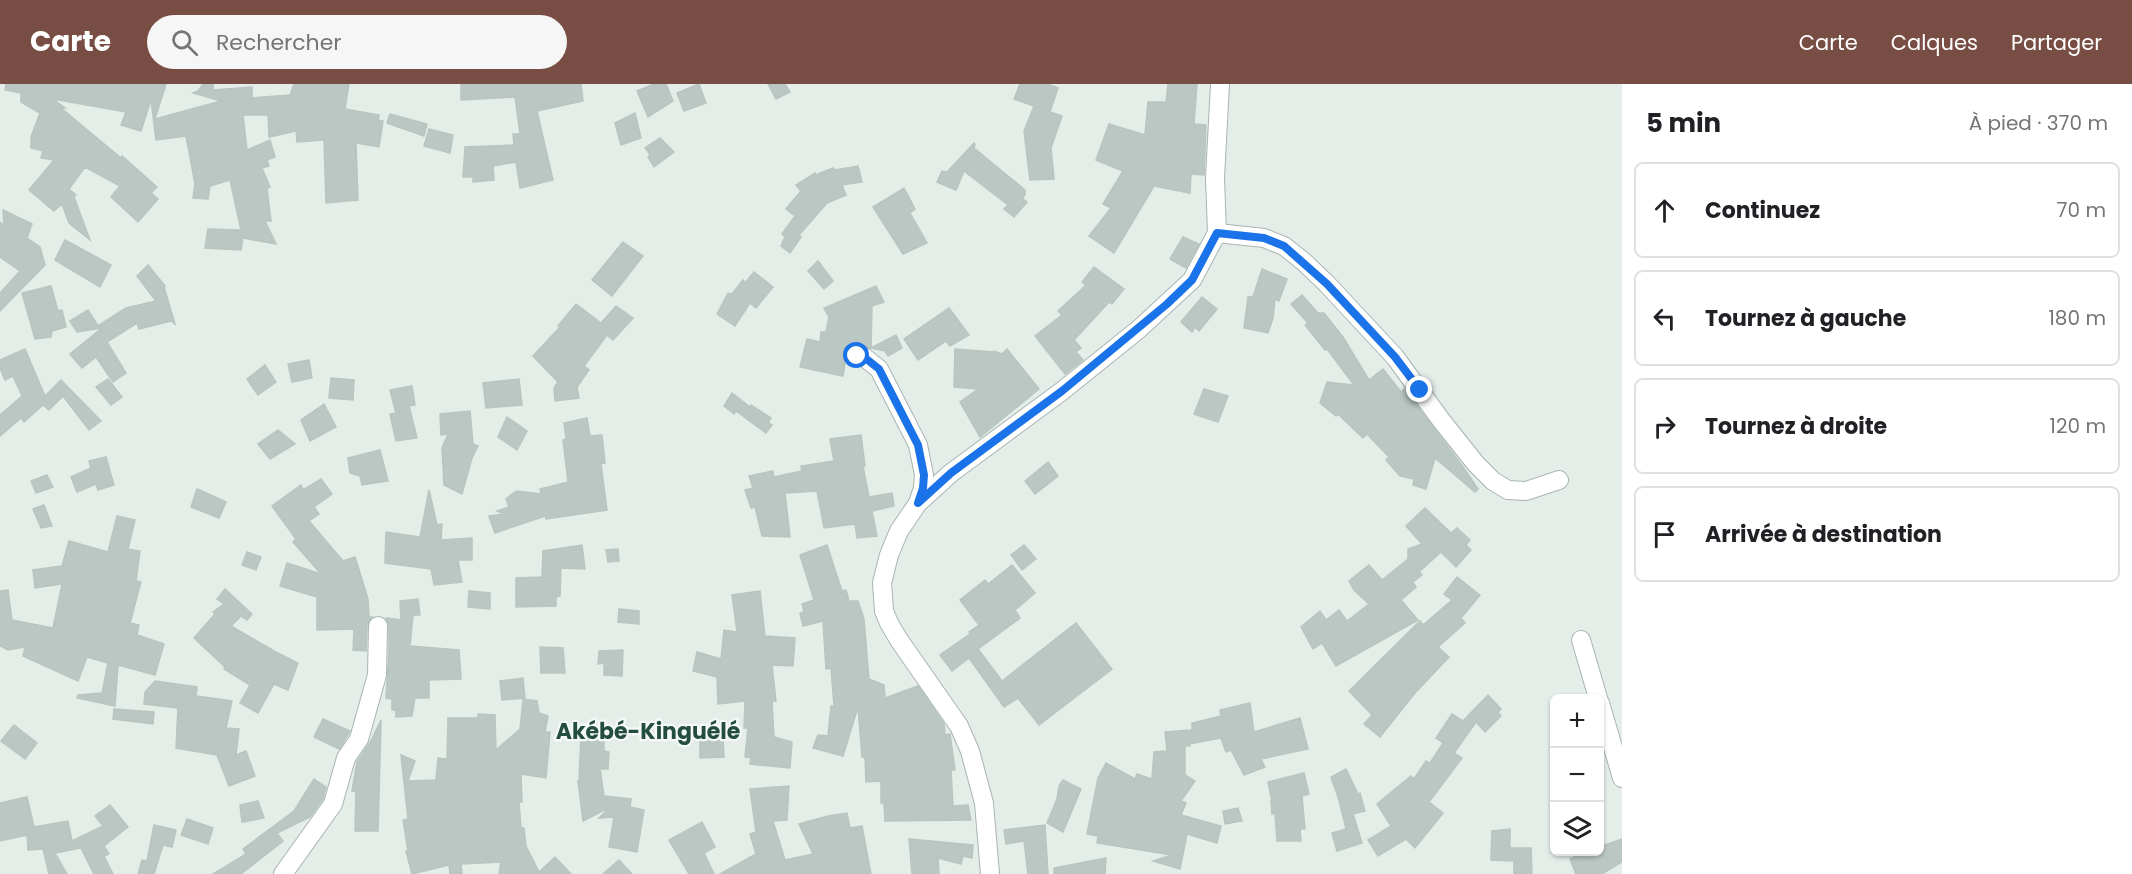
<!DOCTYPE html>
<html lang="fr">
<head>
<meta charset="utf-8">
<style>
	body { margin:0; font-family:Poppins,sans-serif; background:#f6f6f6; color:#202124 }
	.controls { position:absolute; right:18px; bottom:18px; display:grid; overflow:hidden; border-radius:9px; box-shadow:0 2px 4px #0004 }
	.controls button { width:54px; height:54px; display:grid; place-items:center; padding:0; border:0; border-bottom:2px solid #e0e0e0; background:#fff; color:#202124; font:30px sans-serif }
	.stop { position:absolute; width:18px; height:18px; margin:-14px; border:4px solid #1a73e8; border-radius:50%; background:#fff }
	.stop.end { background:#1a73e8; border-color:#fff; box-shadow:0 2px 6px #0008 }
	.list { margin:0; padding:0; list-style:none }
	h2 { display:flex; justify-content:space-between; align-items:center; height:78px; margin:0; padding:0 24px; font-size:26px }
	h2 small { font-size:20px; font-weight:400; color:#757577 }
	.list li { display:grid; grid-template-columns:39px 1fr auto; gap:18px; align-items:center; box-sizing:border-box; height:96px; margin:0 12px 12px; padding:0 12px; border:2px solid #e0e0e0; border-radius:9px }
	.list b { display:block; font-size:22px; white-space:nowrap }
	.list em { font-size:20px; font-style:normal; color:#757577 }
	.icon { flex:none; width:33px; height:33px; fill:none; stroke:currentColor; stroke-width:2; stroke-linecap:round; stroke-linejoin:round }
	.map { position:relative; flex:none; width:1622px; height:790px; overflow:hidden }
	header { display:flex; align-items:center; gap:36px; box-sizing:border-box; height:84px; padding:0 30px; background:#784d44; color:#fff }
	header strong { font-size:28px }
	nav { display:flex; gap:33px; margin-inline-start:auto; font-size:21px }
	.search { width:420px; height:54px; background:#f6f6f6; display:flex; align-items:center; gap:15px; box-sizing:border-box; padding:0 21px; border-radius:33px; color:#757577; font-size:22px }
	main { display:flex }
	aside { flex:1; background:#fff }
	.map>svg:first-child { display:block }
	.building { fill:#bbc7c2; stroke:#b8c6bf; stroke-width:1.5 }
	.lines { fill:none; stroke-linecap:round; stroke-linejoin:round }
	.minor-casing { stroke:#a8b5b0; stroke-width:20 }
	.minor { stroke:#fff; stroke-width:18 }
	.route { stroke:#1a73e8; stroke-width:8 }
	.labels { text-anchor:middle; stroke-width:4.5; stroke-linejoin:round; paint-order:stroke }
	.district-label { font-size:22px; font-weight:bold; fill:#244d41; stroke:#f5f9f7 }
</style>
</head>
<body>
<header>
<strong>Carte</strong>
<div class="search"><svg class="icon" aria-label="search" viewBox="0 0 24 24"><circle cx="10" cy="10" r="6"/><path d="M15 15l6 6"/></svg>Rechercher</div>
<nav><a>Carte</a><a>Calques</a><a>Partager</a></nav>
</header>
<main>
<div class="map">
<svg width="1622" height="790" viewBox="0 0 1622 790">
	<rect width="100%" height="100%" fill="#e5ede9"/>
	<!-- building -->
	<g class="building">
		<path d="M6,0h160l-11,35 66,-18 -28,-8 5,-2 5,-7h10v6l39,-3v11l38,-3 4,-11h55l-4,25 34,6 -1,5 5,1 -4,26 -23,-4 2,57 -32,3 -2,-63 -27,2 -1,-11 -27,6 -1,-22h-25l4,35 23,-10 5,17 -8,3 2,6 -7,2 8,19 -3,1 4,33h-6l11,23 -33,-6 -2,12 -36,-2 3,-19 33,1 -11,-50 -20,6 -2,13 -15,-1 2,-14 -9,-48 -30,4 -5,-40 -10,31 -20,-6 5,-13 -73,-13 12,9h-4l60,50 1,-2 35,31 -6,6 7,6 -20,23 -27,-25 9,-11 -35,-19 -16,22 7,6 -2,2 16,43 -21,-17 -7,-19 -8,7 -25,-21 25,-30 -13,-2 2,-7 -12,-3v-11l9,-24 -19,-11v-9l-16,-3z"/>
		<path d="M461,0h120l2,17 -46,10 16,69 -33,8 -4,-26 -23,4 1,14 -21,2v-5h-10l2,-30 49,-2 -1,-11h7l-5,-37 -54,3z"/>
		<path d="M654,0h12l7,17 -25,16 -11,-26z"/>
		<path d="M699,0l7,19 -22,8 -7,-18z"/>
		<path d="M768,0h17l5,8 -14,7z"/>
		<path d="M1020,0h27l11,4 -8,24 12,4 -11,32 3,31 -24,1 -6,-49 10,-25 -20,-7z"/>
		<path d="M1168,0h29l-3,40 12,1 -2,50 -13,-1 -1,19 -36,-7 -40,67 -25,-17 22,-28 -8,-4 20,-33 -27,-11 13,-36 36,11 3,-33h18z"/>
		<path d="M635,29l6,25 -20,7 -6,-22z"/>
		<path d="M390,30l37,10 -3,12 -37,-13z"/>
		<path d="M429,45l24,6 -3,18 -26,-7z"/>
		<path d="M660,54l14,14 -20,15 -6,-10 2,-3 -5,-6z"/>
		<path d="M974,59l1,1 -1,4 51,42v5l-3,3 5,4 -13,15 -10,-8 4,-4 -44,-34 -8,19 -19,-8 5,-11 5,1z"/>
		<path d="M858,82l4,16 -20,3 4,10 -19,8 -28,32 2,2 -11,16 -9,-7 4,-9 -3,-3 13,-18 -9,-7 15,-18 -5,-6 19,-12 1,2 17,-7 2,2z"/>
		<path d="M904,104l11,21 -5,4 17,30 -24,11 -30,-47z"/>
		<path d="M3,126l29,14 -5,14 13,9 5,18 -45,46v-18l20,-22 -20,-14v-35l4,4z"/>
		<path d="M1183,153l16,7 -13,24 -16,-9z"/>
		<path d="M65,156l46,25 -11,22 -45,-27z"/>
		<path d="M623,158l20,14 -31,40 -20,-16z"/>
		<path d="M818,177l15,20 -9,8 -16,-18z"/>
		<path d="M148,181l17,21 -1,1 11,37 -4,-3 -32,8 -2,-6 -30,19 19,31 -13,9 -17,-25 -14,11 -12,-14 32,-26 -25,4 -7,-11 18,-11 10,16 28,-18 30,-7 -19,-25z"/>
		<path d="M1094,183l30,22 -12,15 -3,-2 -35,38 7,8 -5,4 7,8 -18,14 -30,-38 27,-21 -4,-4 28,-26 -4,-3z"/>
		<path d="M1262,185l25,10 -8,22 -4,-2 -2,19 -5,15 -24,-5 4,-31h5z"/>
		<path d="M754,188l19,15 -17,21 -6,-5 -15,23 -18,-12 11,-21 4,1 11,-14 2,3z"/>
		<path d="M51,202l7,25 4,-1 4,17 -14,4 -1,6 -16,2 -13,-46z"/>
		<path d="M876,202l8,16 -12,4 -1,42 -23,-4 -5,32 -43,-9 7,-28 13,3 1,-10h5l3,-15 -5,-9z"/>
		<path d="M1302,211l16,18h6l19,24 26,43 14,-11 18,23 3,-3 57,75 17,25 -3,3 -40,-34 -9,31 -13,-4 1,-6 -14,-3 -14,-16 3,-3 -22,-23 -4,4 -25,-24 -2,2 -16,-13 7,-21 27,3 -27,-36 -2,1 -20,-25 3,-2 -17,-19z"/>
		<path d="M1202,213l15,12 -18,22 -4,-4 -3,5 -11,-10z"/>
		<path d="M576,220l25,19 15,-17 17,12 -20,22 -6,-5 -23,31 5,4 -12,17 2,11 -24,3 -1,-13 4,-6 -25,-26 27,-29 -2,-1z"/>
		<path d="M949,224l20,27 -19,11 -4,-5 -28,19 -14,-21z"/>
		<path d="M896,251l6,13 -14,8 -3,-5 -14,-3z"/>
		<path d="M25,265l20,47 16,-16 40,41 -12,9 -26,-34 -14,14 -6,-5 -19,17 -3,-4 -21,18v-21l22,-19 -9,-20 -8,4 -5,-12v-8z"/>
		<path d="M955,265l38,3 1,-1 8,3 5,-5 32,40 -59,48 -20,-35 18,-13 -24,-2z"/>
		<path d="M309,276l3,18 -20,4 -4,-18z"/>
		<path d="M265,281l11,17 -18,13 -11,-16z"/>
		<path d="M331,294l23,2 -1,20 -24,-2z"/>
		<path d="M108,295l14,18 -11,8 -15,-18z"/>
		<path d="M519,295l3,26 -36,3 -3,-25z"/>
		<path d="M412,302l3,19 -6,1 8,32 -21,3 -6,-27 6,-1 -6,-23z"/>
		<path d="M1204,305l24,7 -10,26 -24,-8z"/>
		<path d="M732,309l18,14 1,-2 20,13 -3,4 4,3 -6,8 -30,-22 -2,3 -10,-8z"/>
		<path d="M324,320l12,23 -26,14 -9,-21z"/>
		<path d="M470,327l3,33 5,2 -6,12 -10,36 -18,-9 -2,-37 6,-14 -7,1 -1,-21z"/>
		<path d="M507,333l20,14 -10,19 -19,-13z"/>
		<path d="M587,334l3,18 12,-1 3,28 -4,1 6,46 -61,9 -1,-3 -50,17 -6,-17 15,-2 -7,-3 12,-4 -3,-8 6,-5 5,-3 24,3 -1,-5 28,-7 -5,-42 3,-1 -2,-16z"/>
		<path d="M278,346l17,14 -25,15 -12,-15z"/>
		<path d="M861,351l4,31h-2l6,31 23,-4 2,13 -22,5 5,25 -20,2 -2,-14 -31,4 -7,-37 -32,2 5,44 -28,-1 -7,-29 -4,1 -6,-18 8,-2 -4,-12 24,-5 1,6 28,-6 -1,-5 33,-5 -4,-22z"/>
		<path d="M380,366l8,31 -26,4 -2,-9 -10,-3 -2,-15z"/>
		<path d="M106,373l8,28 -16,5 -2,-6 -19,8 -6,-15 20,-9 -2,-7z"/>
		<path d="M1048,378l10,14 -23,18 -10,-13z"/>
		<path d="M47,391l6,12 -17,6 -5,-12z"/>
		<path d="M321,395l11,15 -18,13 5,7 -10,7 34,40 12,-4 13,42 1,18h3l-5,8 -1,26 -13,-1 1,-21 -37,1v-33l-37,-11 7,-23 34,11 -28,-32 3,-3 -24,-33 29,-21 2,5z"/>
		<path d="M197,405l29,13 -7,16 -28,-11z"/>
		<path d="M429,406l8,35 5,-1 -1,16 31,-2v22h-14l4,22 -28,3 -3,-16 -46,-6 1,-31 34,5z"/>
		<path d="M44,421l8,21 -11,2 -8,-19z"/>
		<path d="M1425,424l26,25 6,-5 13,12 -4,5 5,5 -15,17 -15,-15 -22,20 3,3 -9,7 3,5 -15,13 17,20 -82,46 -14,-23 -9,6 -12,-22 19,-16 6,9 13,-10 8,11 22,-17 -15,-14 -5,-9 20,-16 13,15 26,-21v-10l14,-5 -16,-18z"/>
		<path d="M117,432l18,4 -7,29 12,2 -4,30 5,1 -11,41 9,2 -2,10 27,9 -9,31 -37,-10 -3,41 -38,-8 1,-3 24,-2 6,-30 -21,-6 -9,24 -55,-25 2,-9 -17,3 -8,-4v-55l8,-1 4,30 41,8 9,-44 -27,4 -2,-18 29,-4 7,-25 39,11z"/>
		<path d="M582,461l3,24 -24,-1 -1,28 -4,1v9l-40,1v-29l26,-1 1,-26z"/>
		<path d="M827,461l15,46 4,-1 3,11h9l6,18 5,60 15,6 1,13 33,-12 26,38 1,11 5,-1 5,36h-4l2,36 15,-1 3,15 -86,1 -1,-18h-3v-22l-15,1 -1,-25h-3l-4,-50 -15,49 -30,-8 5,-13 10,1 3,-30h3l-3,-38 -5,1 -3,-48 -20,5 -3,-13 4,-1 -2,-8 12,-4 -14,-45z"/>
		<path d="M1024,461l12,14 -14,11 -11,-15z"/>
		<path d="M618,465l1,12 -11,1 -2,-12z"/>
		<path d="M247,468l14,5 -5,13 -14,-5z"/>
		<path d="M1012,481l23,28 -20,17 5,8 -42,31 24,32 74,-58 36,46 -73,56 -21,-27 -14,9 -35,-49 -17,13 -12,-16 30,-21 -1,-2 10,-7 -19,-25 25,-20 3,4z"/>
		<path d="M1457,493l23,18 -19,23 4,5 -27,24 11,10 -34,36 -35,44 -16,-13 8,-9 -23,-24 71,-70 3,4 29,-25 -8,-6z"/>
		<path d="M225,505l27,25 -5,6 -6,-4 -10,10 43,25 24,12 -10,27 -14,-6 -16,29 -18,-10 10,-18 -26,-16 1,-2 -31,-29 21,-24 -2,-2 11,-8 -7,-5z"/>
		<path d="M469,507l21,2v16l-22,-2z"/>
		<path d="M760,507l5,45 30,2 -2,28 -21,-1 4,36h-4l2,36 18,5 -2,26 -40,-4 1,-6 -6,-1 3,-29h-4l1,-27 -27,3 -1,-27 -24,-6 4,-19 24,7 3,-29 13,2 -5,-37z"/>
		<path d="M418,515l2,16h-7l-3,31 49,4 2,29 -32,1v18h-14l-3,18 -16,1v-7h-4v-11l-6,-1 3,-46v-26l-3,-8 15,2 -1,-19z"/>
		<path d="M619,525l20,2v13l-21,-2z"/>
		<path d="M540,563l23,1 2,25h-24z"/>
		<path d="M623,566l-1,26 -18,-1v-12l-6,1 1,-13z"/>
		<path d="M523,594l2,20 -23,2 -2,-19z"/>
		<path d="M155,597l42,6 -1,9 36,5 -6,27 13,1 -3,26 10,-4 9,25 -26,10 -12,-31 -41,-7 2,-40 -34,-4 1,-12z"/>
		<path d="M1488,611l13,14 -3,3 3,4 -16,16 -9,-10 -22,31 8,5 -33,44 14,11 -28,35 -9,-9 -28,17 -10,-16 23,-14 -14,-22 34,-28 3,3 12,-18 4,2 13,-20 -7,-5 16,-24 11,7z"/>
		<path d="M523,615l14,2 2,12 9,3 -3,16h5l-4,46 -25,-4 1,28h-3l2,26h3l2,18 13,26 16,-15 16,17h-72l2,-12 -40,2 1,10h-12l-1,-9 -37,9 -6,-23h2l-5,-31 5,-1 -7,-64 14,6 -7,20 28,-1 2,-22 9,1 1,-41h30v-4l17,1 1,35 24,-21z"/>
		<path d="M1250,619l4,29 46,-14 8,31 -47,10 4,8 -21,8 -13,-25 -5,2 -5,-14 -32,6 1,2h-5v29l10,6 -14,20 5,2 -5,12 40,11 -4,17 -30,-9 -7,35 -27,-8 19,-6 -75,-12 1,-7 -11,-2 11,-56 8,-15 29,16 2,-5 15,5 2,-27 13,-1 -2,-19 27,-2v-7l29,-7 -1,-6z"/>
		<path d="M114,625l40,3 -1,12 -40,-5z"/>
		<path d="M323,635l27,12 -11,18 -25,-12z"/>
		<path d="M381,636l-3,111h-23l1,-39 -4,-1 5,-29 14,-21z"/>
		<path d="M14,641l23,18 -12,16 -24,-18z"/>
		<path d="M590,647l14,1v19l5,1 -1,17h-8l4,27 27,3 -1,8 14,3 -7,42 -28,-5 5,-30 -15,1 11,-11 -27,14 -5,-40h1l2,-45 9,1z"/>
		<path d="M700,654h23l1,19 -24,1z"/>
		<path d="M1346,685l12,25 2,-1 5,18 -12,3 9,29 -25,8 -5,-18 14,-4 -7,-29 -8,-23z"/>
		<path d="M1304,689l5,21 -7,2 3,33h-5l1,12h-24l-2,-28 -3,1 -1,-13h1l-4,-19z"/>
		<path d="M314,695l12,8 -3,12 -13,18 -33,16 6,8 -42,33h-28l33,-20 -3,-5 51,-38z"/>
		<path d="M1063,696l18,9 -18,43 -16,-9 10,-24 2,-13z"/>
		<path d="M789,702l-2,34 -14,1 12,39 28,-6 -14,-30 29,-8 19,-3 3,15 12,-2 9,48h-151l36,-20 -6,-20 6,-2 -6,-43z"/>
		<path d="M27,713l7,30 34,-6 4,20 31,-15 -8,-10 15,-11 18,22 -24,19 5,8 -5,2 9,18h-19l-13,-26 -26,5 12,21h-18l-6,-25 -15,1 -1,-15 -27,6v-38z"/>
		<path d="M258,717l6,17 -22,4 -2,-17z"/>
		<path d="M1238,724l4,13 -17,3 -2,-13z"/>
		<path d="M187,735l26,9 -5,16 -27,-9z"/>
		<path d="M702,738l13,25 -11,6 10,21h-25l-20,-34z"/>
		<path d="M154,741l22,5 -4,17 -9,-2 -9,29h-16l4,-14 5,1z"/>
		<path d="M1045,741l3,49h-20l-4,-33 -18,3 -2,-14z"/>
		<path d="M1510,745v19h21l1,26h-18v-13l-23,-1 1,-29z"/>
		<path d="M909,755l64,6 -1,13 -9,-2 -2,8 -23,-6 1,16h-27z"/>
		<path d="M1622,755v23l-20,12h-26l-6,-15 15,-7h14v-5z"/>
		<path d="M1106,774l-1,16h-51v-6z"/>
		<path d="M619,776l13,14h-29z"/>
	</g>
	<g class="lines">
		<defs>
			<g id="minor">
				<path d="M1217,149l47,5 20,8 20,16 23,22 68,73 46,63 35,44 17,17 15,9 18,1 33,-11"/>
				<path d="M857,272l7,1 15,12 39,76 6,30 -1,13 -5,15"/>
				<path d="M1581,556l17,58"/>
				<path d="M1600,619l22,75"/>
				<path d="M283,790l50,-70 13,-46 13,-19 18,-64 1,-49"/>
				<path d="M990,790l-6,-71 -14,-52 -11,-25 -60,-86 -10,-17 -5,-12 -2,-28 7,-28 10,-24 19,-28 33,-30 111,-82 77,-62 53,-49 25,-47 -2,-55 5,-94"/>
			</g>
		</defs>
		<!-- minor casing -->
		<use href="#minor" class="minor-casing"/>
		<!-- minor -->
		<use href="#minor" class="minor"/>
	</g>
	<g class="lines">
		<!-- route -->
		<path class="route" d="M857,272l7,1 15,12 39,76 6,30 -1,13 -5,15 33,-30 111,-82 105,-87 25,-24 25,-47 47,5 20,8 43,38 68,73 25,33"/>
	</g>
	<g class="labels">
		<!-- district labels -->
		<g class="district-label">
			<text x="648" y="655">Akébé-Kinguélé</text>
		</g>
	</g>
</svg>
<div class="controls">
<button>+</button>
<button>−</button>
<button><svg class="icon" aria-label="layers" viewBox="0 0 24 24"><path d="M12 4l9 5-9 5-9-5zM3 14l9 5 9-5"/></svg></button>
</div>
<div class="stop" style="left:857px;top:272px"></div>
<div class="stop end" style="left:1420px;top:306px"></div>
</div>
<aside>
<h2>5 min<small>À pied · 370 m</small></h2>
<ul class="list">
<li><svg class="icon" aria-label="ahead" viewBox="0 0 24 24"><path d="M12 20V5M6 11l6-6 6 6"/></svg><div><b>Continuez</b></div><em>70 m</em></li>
<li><svg class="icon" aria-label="left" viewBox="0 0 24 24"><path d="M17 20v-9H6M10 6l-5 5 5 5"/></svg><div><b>Tournez à gauche</b></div><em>180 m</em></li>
<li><svg class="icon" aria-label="right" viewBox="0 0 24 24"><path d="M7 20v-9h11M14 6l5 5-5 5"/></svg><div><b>Tournez à droite</b></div><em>120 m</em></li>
<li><svg class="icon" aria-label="arrive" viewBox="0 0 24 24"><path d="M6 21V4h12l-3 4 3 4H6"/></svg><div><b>Arrivée à destination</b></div></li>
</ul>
</aside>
</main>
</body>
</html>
